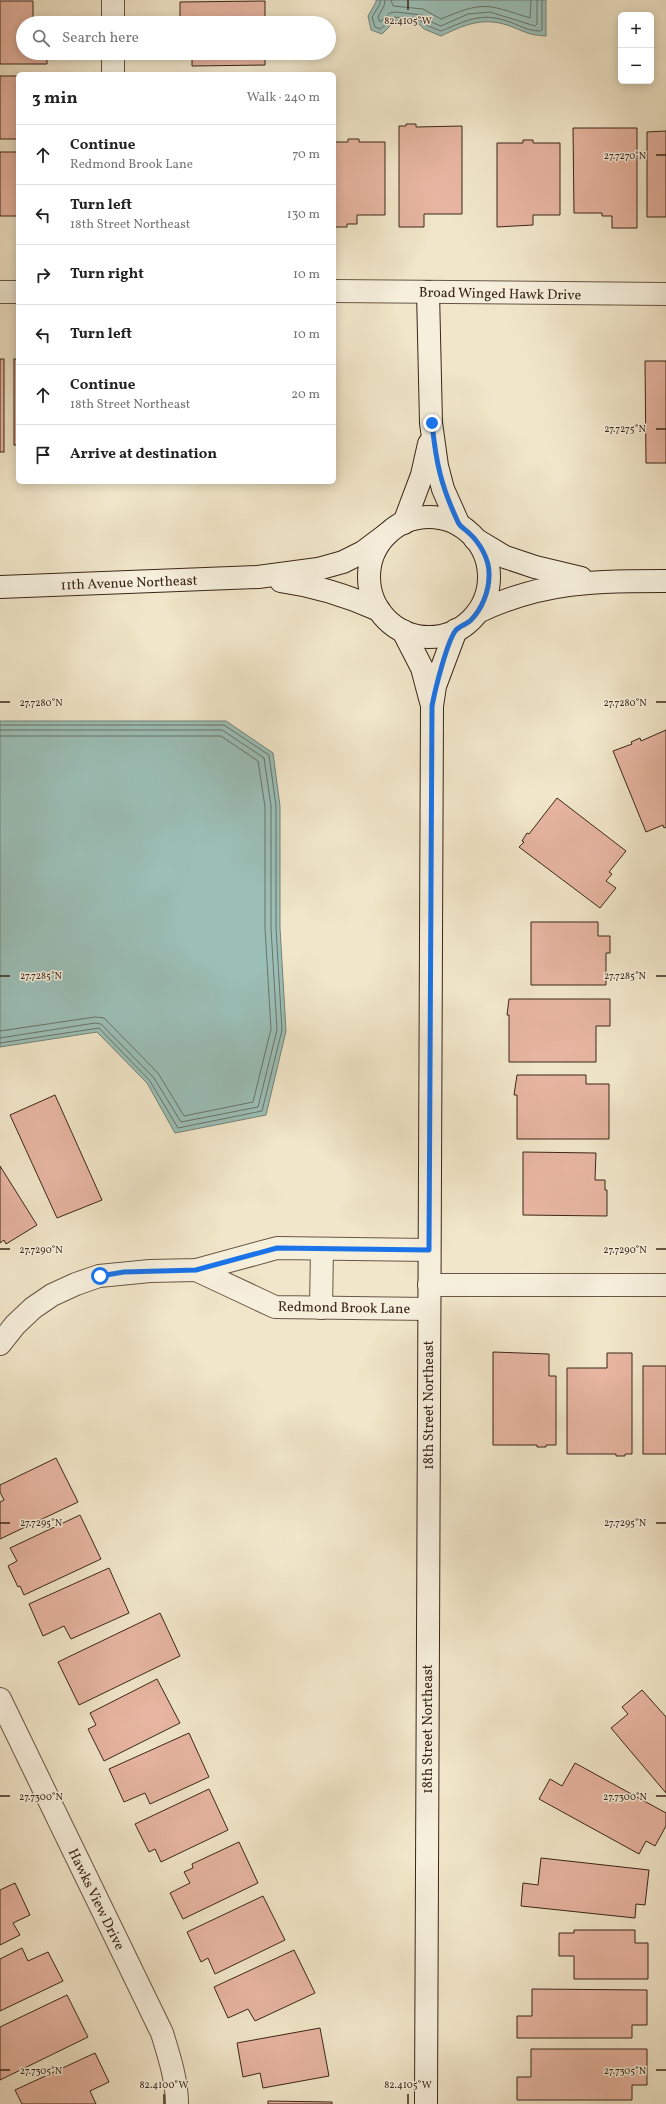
<!DOCTYPE html>
<html lang="en">
<head>
<meta charset="utf-8">
<style>
	body { margin:0; font-family:Vollkorn,serif; background:#f2f2f2; color:#222 }
	.controls { position:absolute; right:12px; top:12px; display:grid; overflow:hidden; border-radius:6px; box-shadow:0 2px 10px #0003 }
	.controls button { width:36px; height:36px; display:grid; place-items:center; padding:0; border:0; border-bottom:1px solid #e0e0e0; background:#fff; color:#222; font:20px sans-serif }
	.stop { position:absolute; width:12px; height:12px; margin:-9px; border:3px solid #1a73e8; border-radius:50%; background:#fff }
	.stop.end { background:#1a73e8; border-color:#fff; box-shadow:0 1px 4px #0008 }
	.list { margin:0; padding:0; list-style:none }
	h2 { display:flex; justify-content:space-between; align-items:center; height:52px; margin:0; padding:0 16px; font-size:17px }
	h2 small { font-size:13px; font-weight:400; color:#767676 }
	.list li { display:grid; grid-template-columns:26px 1fr auto; gap:12px; align-items:center; box-sizing:border-box; height:60px; padding:0 16px; border-top:1px solid #e0e0e0 }
	.list b { display:block; font-size:15px; white-space:nowrap }
	.list p { margin:0; font-size:13px; white-space:nowrap; color:#767676 }
	.list em { font-size:13px; font-style:normal; color:#767676 }
	.icon { flex:none; width:22px; height:22px; fill:none; stroke:currentColor; stroke-width:2; stroke-linecap:round; stroke-linejoin:round }
	.map { position:relative; flex:none; width:666px; height:2104px; overflow:hidden }
	.search { position:absolute; background:#fff; box-shadow:0 2px 10px #0003; left:16px; top:16px; width:320px; height:44px; display:flex; align-items:center; gap:10px; box-sizing:border-box; padding:0 14px; border-radius:22px; color:#767676; font-size:15px }
	.panel { position:absolute; background:#fff; box-shadow:0 2px 10px #0003; left:16px; top:72px; width:320px; height:412px; border-radius:6px }
	.map>svg:first-child { display:block }
	.water { fill:#9bbfb7; stroke:#748277 }
	.lines { fill:none; stroke-linecap:round; stroke-linejoin:round }
	.shore { stroke:#6a7268; stroke-width:1 }
	.building { fill:#e7b5a1; stroke:#3a2618 }
	.street-casing { stroke:#685644; stroke-width:24 }
	.secondary-casing { stroke:#3a2618; stroke-width:24 }
	.street { stroke:#f6efdc; stroke-width:22 }
	.secondary { stroke:#f6efdc; stroke-width:22 }
	.route { stroke:#1a73e8; stroke-width:5 }
	.ticks { fill:none; stroke:#3a2618; stroke-width:1.5 }
	.labels { text-anchor:middle; stroke-width:3; stroke-linejoin:round; paint-order:stroke }
	.street-label { font-size:14px; fill:#3a2618; stroke:#f6efdc }
	.ticks-label { font-size:10px; text-anchor:middle; fill:#3a2618; stroke:#f6efdc; stroke-width:3; stroke-linejoin:round; paint-order:stroke }
</style>
</head>
<body>
<div class="map">
<svg width="666" height="2104" viewBox="0 0 666 2104">
	<rect width="100%" height="100%" fill="#f1e6c9"/>
	<filter id="stains"><feTurbulence type="fractalNoise" baseFrequency=".005" numOctaves="4"/><feColorMatrix values="0 0 0 0 .2 0 0 0 0 .09 0 0 0 0 .02 0 0 0 .5 -.17"/></filter>
	<radialGradient id="worn" r=".72"><stop offset=".6" stop-color="#630" stop-opacity="0"/><stop offset="1" stop-color="#630" stop-opacity=".3"/></radialGradient>
	<!-- water -->
	<g class="water">
		<path d="M376,0h170v36c-19,-1 -22,-5 -39,-11 -25,-8 -43,0 -66,11l-17,-7 -5,-5 -24,-3 -13,13 -11,-4 -3,-14 8,-14z"/>
		<path d="M0,721h226l47,32 7,53v122l6,103 -20,84 -91,18 -28,-50 -50,-51 -97,15z"/>
	</g>
	<g class="lines">
		<!-- shore -->
		<g class="shore">
			<path d="M380,0v4l-8,13 3,10 5,2 15,-12 25,3 6,5 15,6c25,-10 39,-19 66,-10 12,4 21,10 33,10l2,-1v-30"/>
			<path d="M385,0l-1,6 -6,11 2,5 10,-9 6,-1 26,3 7,6 12,5 27,-12 22,-2 45,14 2,-2v-24"/>
			<path d="M391,0l2,6 30,3 18,10c43,-18 45,-15 89,-1l1,-18"/>
			<path d="M0,725h224l45,30 7,51v122l6,102 -20,81 -84,17 -28,-47 -51,-53 -99,15"/>
			<path d="M0,730h222l42,28 7,48v122l6,102 -19,77 -77,15 -27,-44 -53,-54 -6,-1 -95,15"/>
			<path d="M0,736h221l37,25 7,46v121l6,101 -18,73 -69,14 -26,-43 -54,-55 -9,-1 -95,14"/>
		</g>
	</g>
	<!-- building -->
	<g class="building">
		<path d="M0,1h33v22h-10v30h24v11h-47z"/>
		<path d="M265,1v22h-85v-21z"/>
		<path d="M192,53h73v12l-73,1z"/>
		<rect x="0" y="76" width="18" height="63"/>
		<path d="M406,124h10v3l46,-1v88h-38v13h-25v-101h7z"/>
		<path d="M573,128h64v100h-25v-12h-10v-3h-28z"/>
		<path d="M666,131v86h-19v-85z"/>
		<path d="M348,139h11v3h26v73h-28v9h-10v3h-13v-85h14z"/>
		<path d="M523,140h10v3h27v72h-27v10l-36,2v-84h26z"/>
		<rect x="0" y="152" width="18" height="64"/>
		<rect x="0" y="359" width="4" height="93"/>
		<rect x="14" y="359" width="4" height="86"/>
		<path d="M645,361h21v102h-20z"/>
		<path d="M666,730v97l-2,1 -1,-3 -17,7 -33,-81 19,-7 -1,-2 9,-4 1,3z"/>
		<path d="M557,798l69,53 -17,21 3,2 -6,7 10,7 -16,20 -81,-61 5,-5 -2,-1 5,-8 2,1z"/>
		<path d="M531,922h67v14h12v17h-4v32h-75z"/>
		<path d="M509,999h101v27h-14v36h-87v-47h-2z"/>
		<path d="M517,1075h69v9h23v55h-92v-44h-3z"/>
		<path d="M55,1095l47,105 -45,18 -47,-103z"/>
		<path d="M523,1152l73,1 -1,27h10v10h2v26l-84,-1z"/>
		<path d="M0,1166l37,59 -31,19 -2,-4 -4,3z"/>
		<path d="M493,1352l56,2v22h7v69h-10v2h-9v-2h-44z"/>
		<path d="M607,1353h25v101h-7v2h-9v-2h-49v-86h40z"/>
		<rect x="643" y="1366" width="23" height="88"/>
		<path d="M56,1458l22,44 -78,37v-37l4,-2 -4,-8v-7z"/>
		<path d="M80,1515l21,44 -77,36 -4,-9 -2,1 -10,-21 9,-5 -7,-13z"/>
		<path d="M109,1568l20,45 -58,26 -7,-13 -21,10 -14,-32z"/>
		<path d="M160,1613l20,43 -101,49 -21,-43z"/>
		<path d="M157,1679l23,44 -76,38 -16,-32 8,-4 -6,-12z"/>
		<path d="M642,1690l24,27v76l-55,-65 17,-14 -6,-7z"/>
		<path d="M189,1733l20,44 -59,27 -5,-11 -21,9 -15,-33z"/>
		<path d="M575,1763l91,50v13l-11,20 -9,-5 -7,13 -100,-55 11,-20 12,7z"/>
		<path d="M209,1789l19,41 -67,32 -6,-13 -6,3 -14,-28z"/>
		<path d="M239,1842l19,41 -75,36 -13,-26 20,-10 -6,-11 9,-4 -1,-4z"/>
		<path d="M541,1858l108,12 -4,35 -9,-1 -1,14 -114,-12 2,-23 15,2z"/>
		<path d="M15,1883l15,32 -17,8 7,12 -20,10v-55z"/>
		<path d="M263,1896l22,44 -70,34 -7,-16 -7,4 -14,-30z"/>
		<path d="M574,1930h61v13h13v36h-74v-23h-15v-23h15z"/>
		<path d="M22,1948l6,13 20,-9 15,29 -63,30v-52z"/>
		<path d="M294,1950l21,43 -60,28 -7,-12 -20,9 -14,-31z"/>
		<path d="M532,1989l115,1v35h-15v13h-115v-22h15z"/>
		<path d="M67,1995l21,42 -88,43v-53z"/>
		<path d="M320,2028l9,48 -66,12 -3,-15 -17,4 -6,-34z"/>
		<path d="M531,2049h116v36h-15v15h-115v-23h14z"/>
		<path d="M95,2053l14,29 -19,9 6,13h-74l-7,-14z"/>
		<path d="M268,2101l64,1v2h-64z"/>
	</g>
	<g class="lines">
		<defs>
			<g id="street">
				<path d="M113,23v-23"/>
				<path d="M113,74v-21"/>
				<path d="M334,291l332,3"/>
				<path d="M0,292h18"/>
				<path d="M196,1270l79,37 153,2"/>
				<path d="M429,1285h237"/>
				<path d="M321,1308l1,-59"/>
				<path d="M0,1344l15,-19 18,-17 19,-13 24,-11 23,-8 51,-5 46,-1 81,-22 152,2"/>
				<path d="M0,1699l162,334c7,23 15,47 15,71"/>
			</g>
			<g id="secondary">
				<path d="M428,292l3,131 6,43 6,23 16,36"/>
				<circle cx="429" cy="577" r="60"/>
				<path d="M404,523l18,-48 7,-31"/>
				<path d="M475,539l30,18 30,10 46,11"/>
				<path d="M281,581c36,5 65,14 98,29"/>
				<path d="M0,587l258,-10 60,-8 25,-7 20,-10 24,-18"/>
				<path d="M478,612c65,-31 118,-31 188,-31"/>
				<path d="M403,631l19,37 9,34"/>
				<path d="M426,2104l6,-1398 3,-20 21,-56"/>
			</g>
		</defs>
		<!-- street casing -->
		<use href="#street" class="street-casing"/>
		<!-- secondary casing -->
		<use href="#secondary" class="secondary-casing"/>
		<!-- street -->
		<use href="#street" class="street"/>
		<!-- secondary -->
		<use href="#secondary" class="secondary"/>
	</g>
	<g class="lines">
		<!-- route -->
		<path class="route" d="M100,1276l24,-4 72,-2 81,-22 152,2 3,-544c3,-16 15,-65 24,-76 4,-4 11,-6 15,-10 11,-11 18,-29 18,-44 1,-16 -9,-33 -20,-43 -4,-4 -9,-6 -11,-11 -17,-36 -22,-59 -26,-99"/>
	</g>
	<!-- ticks -->
	<path class="ticks" d="M408,0v10M656,155h10M656,429h10M0,702h10M656,702h10M0,976h10M656,976h10M0,1249h10M656,1249h10M0,1523h10M656,1523h10M0,1796h10M656,1796h10M0,2070h10M656,2070h10M164,2094v10M408,2094v10"/>
	<g class="labels">
		<!-- street labels -->
		<g class="street-label">
			<text transform="translate(500 293) rotate(1)" y="5">Broad Winged Hawk Drive</text>
			<text transform="translate(129 582) rotate(-2)" y="5">11th Avenue Northeast</text>
			<text transform="translate(344 1307) rotate(1)" y="5">Redmond Brook Lane</text>
			<text transform="translate(428 1405) rotate(-90)" y="5">18th Street Northeast</text>
			<text transform="translate(427 1729) rotate(-90)" y="5">18th Street Northeast</text>
			<text transform="translate(97 1899) rotate(64)" y="5">Hawks View Drive</text>
		</g>
	</g>
	<g class="ticks-label">
		<text x="408" y="24">82.4105°W</text>
		<text x="625" y="159">27.7270°N</text>
		<text x="625" y="432">27.7275°N</text>
		<text x="625" y="706">27.7280°N</text>
		<text x="41" y="706">27.7280°N</text>
		<text x="625" y="979">27.7285°N</text>
		<text x="41" y="979">27.7285°N</text>
		<text x="625" y="1253">27.7290°N</text>
		<text x="41" y="1253">27.7290°N</text>
		<text x="625" y="1526">27.7295°N</text>
		<text x="41" y="1526">27.7295°N</text>
		<text x="625" y="1800">27.7300°N</text>
		<text x="41" y="1800">27.7300°N</text>
		<text x="625" y="2074">27.7305°N</text>
		<text x="41" y="2074">27.7305°N</text>
		<text x="164" y="2088">82.4100°W</text>
		<text x="408" y="2088">82.4105°W</text>
	</g>
	<rect width="100%" height="100%" filter="url(#stains)"/>
	<rect width="100%" height="100%" fill="url(#worn)"/>
</svg>
<div class="controls">
<button>+</button>
<button>−</button>
</div>
<div class="stop" style="left:100px;top:1276px"></div>
<div class="stop end" style="left:432px;top:423px"></div>
<div class="search"><svg class="icon" aria-label="search" viewBox="0 0 24 24"><circle cx="10" cy="10" r="6"/><path d="M15 15l6 6"/></svg>Search here</div>
<section class="panel">
<h2>3 min<small>Walk · 240 m</small></h2>
<ul class="list">
<li><svg class="icon" aria-label="ahead" viewBox="0 0 24 24"><path d="M12 20V5M6 11l6-6 6 6"/></svg><div><b>Continue</b><p>Redmond Brook Lane</p></div><em>70 m</em></li>
<li><svg class="icon" aria-label="left" viewBox="0 0 24 24"><path d="M17 20v-9H6M10 6l-5 5 5 5"/></svg><div><b>Turn left</b><p>18th Street Northeast</p></div><em>130 m</em></li>
<li><svg class="icon" aria-label="right" viewBox="0 0 24 24"><path d="M7 20v-9h11M14 6l5 5-5 5"/></svg><div><b>Turn right</b></div><em>10 m</em></li>
<li><svg class="icon" aria-label="left" viewBox="0 0 24 24"><path d="M17 20v-9H6M10 6l-5 5 5 5"/></svg><div><b>Turn left</b></div><em>10 m</em></li>
<li><svg class="icon" aria-label="ahead" viewBox="0 0 24 24"><path d="M12 20V5M6 11l6-6 6 6"/></svg><div><b>Continue</b><p>18th Street Northeast</p></div><em>20 m</em></li>
<li><svg class="icon" aria-label="arrive" viewBox="0 0 24 24"><path d="M6 21V4h12l-3 4 3 4H6"/></svg><div><b>Arrive at destination</b></div></li>
</ul>
</section>
</div>
</body>
</html>
